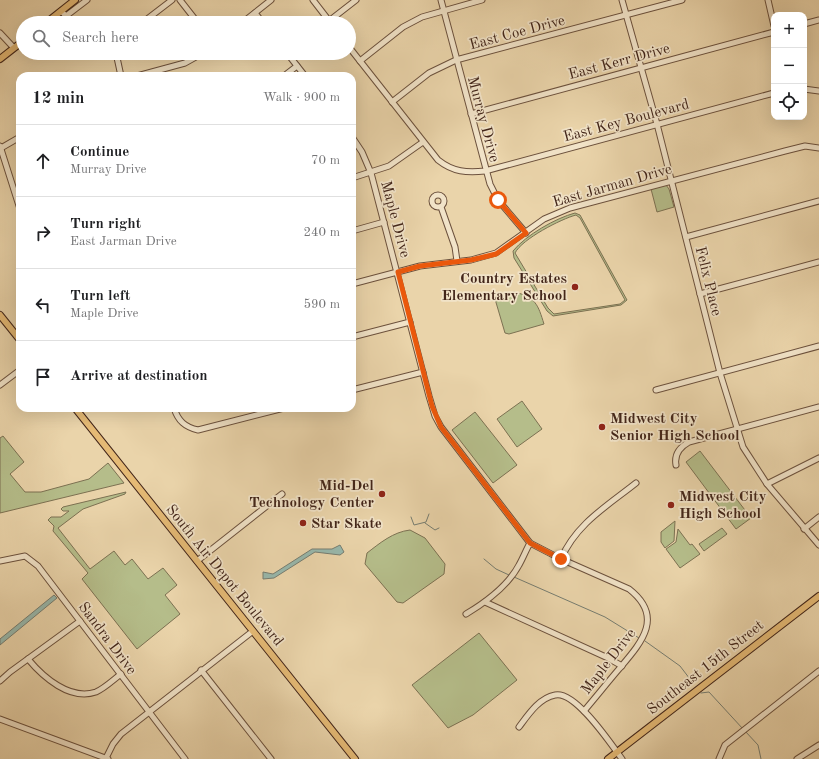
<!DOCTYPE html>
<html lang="en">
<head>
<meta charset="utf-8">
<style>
	body { margin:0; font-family:"Old Standard TT",serif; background:#f6f6f6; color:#202124 }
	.controls { position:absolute; right:12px; top:12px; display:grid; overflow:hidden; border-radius:8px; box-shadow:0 4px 16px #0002 }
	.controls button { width:36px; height:36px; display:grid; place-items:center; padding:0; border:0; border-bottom:1px solid #e0e0e0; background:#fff; color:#202124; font:20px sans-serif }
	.stop { position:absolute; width:12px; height:12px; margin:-9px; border:3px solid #ea580c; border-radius:50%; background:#fff }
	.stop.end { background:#ea580c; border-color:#fff; box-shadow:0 1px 4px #0008 }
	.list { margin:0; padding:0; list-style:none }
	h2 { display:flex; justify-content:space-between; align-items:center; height:52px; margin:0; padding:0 16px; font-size:17px }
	h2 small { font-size:13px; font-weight:400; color:#757577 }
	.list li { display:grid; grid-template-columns:26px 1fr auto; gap:12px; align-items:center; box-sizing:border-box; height:72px; padding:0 16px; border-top:1px solid #e0e0e0 }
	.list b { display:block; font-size:15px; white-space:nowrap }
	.list p { margin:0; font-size:13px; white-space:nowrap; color:#757577 }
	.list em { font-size:13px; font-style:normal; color:#757577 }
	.icon { flex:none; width:22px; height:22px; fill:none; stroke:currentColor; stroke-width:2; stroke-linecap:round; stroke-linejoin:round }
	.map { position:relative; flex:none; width:819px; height:759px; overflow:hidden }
	.search { position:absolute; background:#fff; box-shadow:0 4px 16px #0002; left:16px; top:16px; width:340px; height:44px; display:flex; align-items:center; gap:10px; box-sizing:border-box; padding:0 14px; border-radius:22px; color:#757577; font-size:15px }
	.panel { position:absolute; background:#fff; box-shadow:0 4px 16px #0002; left:16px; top:72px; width:340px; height:340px; border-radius:12px }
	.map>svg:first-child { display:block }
	.green { fill:#b5bd8a; stroke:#7c7152; fill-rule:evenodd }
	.water { fill:#98b8ac; stroke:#767d71 }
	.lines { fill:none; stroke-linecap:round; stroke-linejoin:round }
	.stream { stroke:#767d71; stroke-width:1 }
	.minor-casing { stroke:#6c513d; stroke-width:7 }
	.major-casing { stroke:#422519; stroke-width:8 }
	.minor { stroke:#f1e3c8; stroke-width:5 }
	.major { stroke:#e5ba75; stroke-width:6 }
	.route { stroke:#ea580c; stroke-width:5 }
	.poi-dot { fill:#8f2418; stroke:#f1e3c8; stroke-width:1.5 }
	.labels { text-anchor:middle; stroke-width:3.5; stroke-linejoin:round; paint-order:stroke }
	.street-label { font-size:15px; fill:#422519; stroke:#f1e3c8 }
	.poi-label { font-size:15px; font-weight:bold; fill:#422519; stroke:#f1e3c8; text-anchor:start }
</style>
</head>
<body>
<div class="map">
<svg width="819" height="759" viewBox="0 0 819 759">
	<rect width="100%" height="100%" fill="#ead4aa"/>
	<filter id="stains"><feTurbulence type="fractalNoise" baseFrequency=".005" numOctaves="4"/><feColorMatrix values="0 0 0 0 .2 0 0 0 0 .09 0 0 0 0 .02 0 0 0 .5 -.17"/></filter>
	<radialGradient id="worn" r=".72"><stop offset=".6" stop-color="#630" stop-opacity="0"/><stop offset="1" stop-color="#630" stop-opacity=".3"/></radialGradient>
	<!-- green -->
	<g class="green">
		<path d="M666,185l3,4 5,18 -17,5 -6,-23z"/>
		<path d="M575,213l5,2 47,85 -6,5 -68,11 -6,-5 -33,-53 -1,-7c13,-16 43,-33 62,-38zM576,215l4,3 45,82 -5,4 -66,10 -6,-6 -33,-55c7,-14 46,-34 61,-38z"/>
		<path d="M514,292c22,5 24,13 30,32l-35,10 -4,-1 -10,-34z"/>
		<path d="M522,401l20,28 -25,18 -20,-28z"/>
		<path d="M475,412l42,53 -24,18 -41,-53z"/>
		<path d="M3,436l21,26 -14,12 15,18h16l48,-13 19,-16 16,20 -124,30v-75z"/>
		<path d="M700,451l51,67 -15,11 -50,-67z"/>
		<path d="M126,492l-1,2 -42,15 -25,19 32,41 24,-18 11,14 7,-6 16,20 15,-11 14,17 -12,10 15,19 -43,35 -55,-70 6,-6 -35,-42 1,-5 -6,-6 3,-3h10l8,-6h-6l-2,-2 2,-2z"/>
		<path d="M675,521l-1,20 -9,7 -4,-6v-10z"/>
		<path d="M722,528l5,6 -23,17 -5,-7z"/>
		<path d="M678,529l12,16 2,-1 8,10 -20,14 -14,-19 10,-7z"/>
		<path d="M410,530l15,8 20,26 -1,10 -41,29 -6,-1 -32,-38 2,-11c13,-10 26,-21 43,-23z"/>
		<path d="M479,633l38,47 -44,35 -25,13 -36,-43z"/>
	</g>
	<!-- water -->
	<g class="water">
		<path d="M340,545l4,7 -4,3 -25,-3 -41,26 -11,1v-7l10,2 39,-25h20z"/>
		<path d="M54,595l3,3 -57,47v-6z"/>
	</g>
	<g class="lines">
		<!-- stream -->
		<g class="stream">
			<path d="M411,517l3,8 12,-3 3,-8"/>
			<path d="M425,523l10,7 4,-2"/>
			<path d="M484,559l12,10 13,6"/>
			<path d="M514,577l91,40 34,21"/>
			<path d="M645,641l35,25 13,17"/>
			<path d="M701,693l8,-1 34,37"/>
			<path d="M745,731l13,14 3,14"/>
		</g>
		<defs>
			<g id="minor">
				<path d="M180,0l18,23"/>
				<path d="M313,0l17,22"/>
				<path d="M441,0l49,184 8,16 28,33"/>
				<path d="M622,0l35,124 63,249 23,74 24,37 52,61"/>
				<path d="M768,0l6,26"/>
				<path d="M61,11l5,5 21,-16"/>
				<path d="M255,13l8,10"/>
				<path d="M329,21l27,-21"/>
				<path d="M142,23l30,-23"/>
				<path d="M242,23l29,-23"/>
				<path d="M804,24l15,-4"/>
				<path d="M0,33l14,15"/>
				<path d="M349,47l89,113c15,12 29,13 47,11l289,-78"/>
				<path d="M116,53l5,23"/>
				<path d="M287,53l18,23"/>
				<path d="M360,61l43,-34 19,-10 60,-17"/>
				<path d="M137,76l48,-13 18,-10"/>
				<path d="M284,76l13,-10"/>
				<path d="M804,89l15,2"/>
				<path d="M392,102l37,-29 27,-13 226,-60"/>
				<path d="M471,114l303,-82"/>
				<path d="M352,137l10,15 9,21 58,223 6,20 6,11 89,116 31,16 68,30c36,28 12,54 -10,80 -12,14 -23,28 -35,42"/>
				<path d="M0,146l20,63"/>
				<path d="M1,148l19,-11"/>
				<path d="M352,178l37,-12 34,-24"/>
				<circle cx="438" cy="201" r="6"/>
				<path d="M441,207l14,40 2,14"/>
				<path d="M352,231l32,-9"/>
				<path d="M686,237l133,-36"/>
				<path d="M352,284l68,-18 51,-6 25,-7 48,-34 26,-11 215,-57 20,-5 14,2"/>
				<path d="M700,294l119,-32"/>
				<path d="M352,337l58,-15"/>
				<path d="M0,385l20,-15"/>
				<path d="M352,390l71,-18"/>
				<path d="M656,390l163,-44"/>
				<path d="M174,408c4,13 11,19 24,22l86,-22"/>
				<path d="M676,465c-2,-11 4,-18 13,-23l130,-35"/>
				<path d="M767,484l52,-26"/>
				<path d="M804,529l15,-12"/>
				<path d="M561,559c15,-35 46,-53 75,-76"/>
				<path d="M0,561l25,-5 13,10 147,193"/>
				<path d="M197,561l85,-67"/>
				<path d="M485,602l123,56 14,8"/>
				<path d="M466,614c20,-12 42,-28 53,-49 4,-7 7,-15 11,-22"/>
				<path d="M28,659c15,18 42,42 68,33 9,-4 17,-12 25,-18"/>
				<path d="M201,670l70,89"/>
				<path d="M0,681l10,-9 70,-51"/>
				<path d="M0,719l108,40"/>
				<path d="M519,727c9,-12 20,-29 36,-32 20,-5 56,49 67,64"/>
				<path d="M106,758l7,-14 8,-10 132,-103"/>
				<path d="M719,759l6,-14 94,-74"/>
				<path d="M797,759l22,-14"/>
			</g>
			<g id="major">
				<path d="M46,23l29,-23"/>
				<path d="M0,59l23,-18"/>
				<path d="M0,315l20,25"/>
				<path d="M75,408l280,351"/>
				<path d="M608,759l211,-163"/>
			</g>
		</defs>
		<!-- minor casing -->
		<use href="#minor" class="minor-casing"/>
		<!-- major casing -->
		<use href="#major" class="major-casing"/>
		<!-- minor -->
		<use href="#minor" class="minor"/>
		<!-- major -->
		<use href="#major" class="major"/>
	</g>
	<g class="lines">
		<!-- route -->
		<path class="route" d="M498,200l28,33 -30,21 -25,6 -51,6 -22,6 34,134 9,21 89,116 31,16"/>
	</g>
	<!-- markers -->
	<g class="poi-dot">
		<circle cx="575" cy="287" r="4"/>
		<circle cx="602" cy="427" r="4"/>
		<circle cx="382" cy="494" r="4"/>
		<circle cx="671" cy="505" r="4"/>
		<circle cx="303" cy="523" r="4"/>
	</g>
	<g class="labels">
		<!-- street labels -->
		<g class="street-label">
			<text transform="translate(517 32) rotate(-15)" y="5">East Coe Drive</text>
			<text transform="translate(619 61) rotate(-15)" y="5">East Kerr Drive</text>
			<text transform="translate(484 119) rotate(75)" y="5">Murray Drive</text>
			<text transform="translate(626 120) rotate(-15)" y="5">East Key Boulevard</text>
			<text transform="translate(612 185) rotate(-16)" y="5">East Jarman Drive</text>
			<text transform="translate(396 219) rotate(75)" y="5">Maple Drive</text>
			<text transform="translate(709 281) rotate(76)" y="5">Felix Place</text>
			<text transform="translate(225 575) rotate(51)" y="5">South Air Depot Boulevard</text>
			<text transform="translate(108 638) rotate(53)" y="5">Sandra Drive</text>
			<text transform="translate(608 661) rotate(-52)" y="5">Maple Drive</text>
			<text transform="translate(705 667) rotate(-38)" y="5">Southeast 15th Street</text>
		</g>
		<!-- poi labels -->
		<g class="poi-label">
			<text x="567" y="283" text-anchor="end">Country Estates<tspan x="567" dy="17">Elementary School</tspan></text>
			<text x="610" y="423">Midwest City<tspan x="610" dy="17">Senior High School</tspan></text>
			<text x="374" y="490" text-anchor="end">Mid-Del<tspan x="374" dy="17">Technology Center</tspan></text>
			<text x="679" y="501">Midwest City<tspan x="679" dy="17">High School</tspan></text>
			<text x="311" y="528">Star Skate</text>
		</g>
	</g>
	<rect width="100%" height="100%" filter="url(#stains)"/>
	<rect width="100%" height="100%" fill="url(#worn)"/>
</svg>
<div class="controls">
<button>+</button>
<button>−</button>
<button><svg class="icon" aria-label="locate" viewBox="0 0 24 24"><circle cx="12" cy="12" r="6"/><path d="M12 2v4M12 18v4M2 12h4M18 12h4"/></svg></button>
</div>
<div class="stop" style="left:498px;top:200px"></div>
<div class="stop end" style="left:561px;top:559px"></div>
<div class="search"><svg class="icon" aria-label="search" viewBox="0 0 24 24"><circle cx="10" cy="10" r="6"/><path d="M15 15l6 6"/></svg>Search here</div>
<section class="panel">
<h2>12 min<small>Walk · 900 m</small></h2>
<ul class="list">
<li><svg class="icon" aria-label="ahead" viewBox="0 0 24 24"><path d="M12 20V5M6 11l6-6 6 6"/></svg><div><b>Continue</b><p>Murray Drive</p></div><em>70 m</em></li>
<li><svg class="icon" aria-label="right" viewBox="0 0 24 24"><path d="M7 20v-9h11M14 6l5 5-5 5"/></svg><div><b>Turn right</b><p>East Jarman Drive</p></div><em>240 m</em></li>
<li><svg class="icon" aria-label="left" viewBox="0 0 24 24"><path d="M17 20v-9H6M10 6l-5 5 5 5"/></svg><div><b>Turn left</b><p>Maple Drive</p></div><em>590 m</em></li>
<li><svg class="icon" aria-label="arrive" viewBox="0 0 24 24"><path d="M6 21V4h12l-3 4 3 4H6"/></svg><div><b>Arrive at destination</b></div></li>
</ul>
</section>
</div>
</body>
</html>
